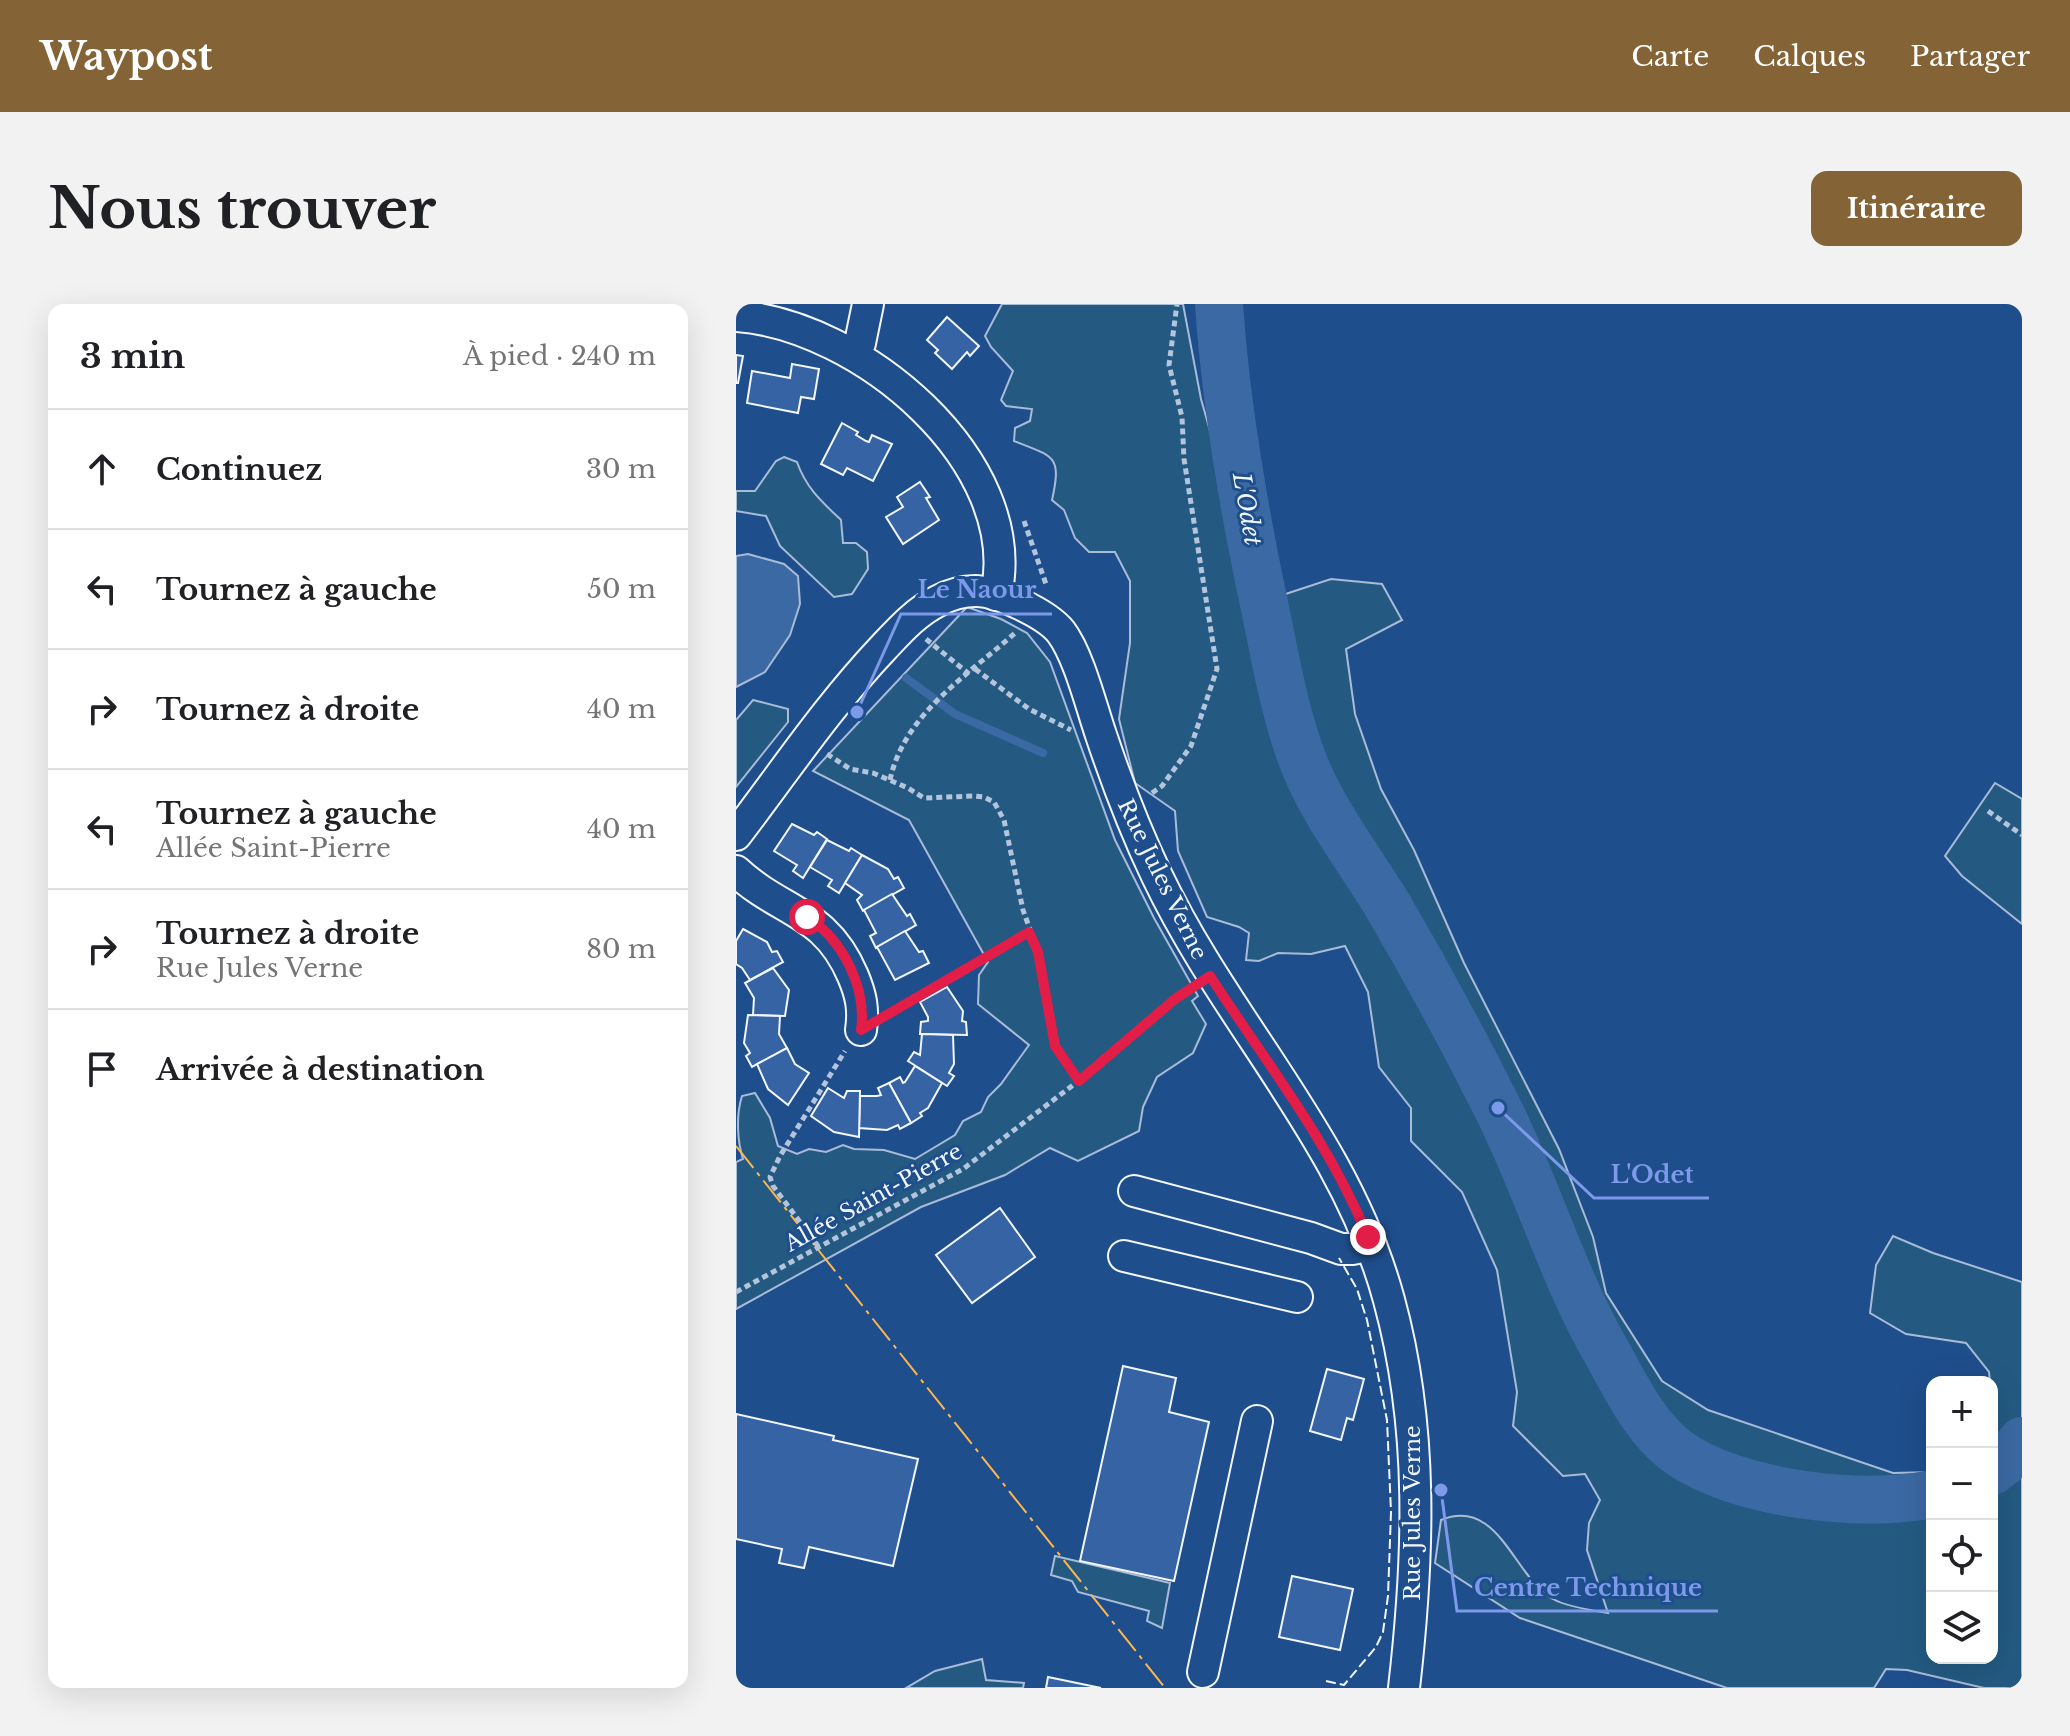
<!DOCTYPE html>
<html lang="fr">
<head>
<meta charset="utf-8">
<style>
	body { margin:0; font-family:"Libre Baskerville",serif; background:#f2f2f2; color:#202124 }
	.controls { position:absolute; right:24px; bottom:24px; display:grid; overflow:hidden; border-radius:16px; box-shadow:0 8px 32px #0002 }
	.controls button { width:72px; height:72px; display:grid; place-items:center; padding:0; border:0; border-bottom:2px solid #e0e0e0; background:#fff; color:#202124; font:40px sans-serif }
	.stop { position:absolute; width:24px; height:24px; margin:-18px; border:6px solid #e11d48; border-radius:50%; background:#fff }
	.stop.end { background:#e11d48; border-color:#fff; box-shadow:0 2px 8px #0008 }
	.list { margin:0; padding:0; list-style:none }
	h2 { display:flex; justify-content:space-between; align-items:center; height:104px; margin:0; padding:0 32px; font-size:34px }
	h2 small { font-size:26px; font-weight:400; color:#757577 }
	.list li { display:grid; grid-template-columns:52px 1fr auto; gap:24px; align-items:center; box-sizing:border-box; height:120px; padding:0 32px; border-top:2px solid #e0e0e0 }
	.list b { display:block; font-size:30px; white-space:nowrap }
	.list p { margin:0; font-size:26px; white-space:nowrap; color:#757577 }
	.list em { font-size:26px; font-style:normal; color:#757577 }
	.icon { flex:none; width:44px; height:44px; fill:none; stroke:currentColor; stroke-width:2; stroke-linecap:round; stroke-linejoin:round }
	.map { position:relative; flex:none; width:1286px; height:1384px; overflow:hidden; border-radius:16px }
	header { display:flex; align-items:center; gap:48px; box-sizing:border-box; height:112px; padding:0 40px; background:#846436; color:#fff }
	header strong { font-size:38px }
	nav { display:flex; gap:44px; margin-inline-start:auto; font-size:28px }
	.intro { display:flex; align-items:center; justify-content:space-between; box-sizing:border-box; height:192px; padding:0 48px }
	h1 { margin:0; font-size:56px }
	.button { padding:20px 36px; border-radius:16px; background:#846436; color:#fff; font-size:28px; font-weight:700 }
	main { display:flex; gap:48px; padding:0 48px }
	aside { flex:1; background:#fff; border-radius:16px; box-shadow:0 8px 32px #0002 }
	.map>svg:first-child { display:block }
	.green { fill:#245a82; stroke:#a8bbd7; stroke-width:2 }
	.water { fill:#3b69a3; stroke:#a8bbd7; stroke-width:2 }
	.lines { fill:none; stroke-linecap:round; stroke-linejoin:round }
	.stream { stroke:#3b69a3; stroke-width:8 }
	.river { stroke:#3b69a3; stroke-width:48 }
	.building { fill:#3563a3; stroke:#f2f6ff; stroke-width:2 }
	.minor-casing { stroke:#f2f6ff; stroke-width:34 }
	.path { stroke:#b3c4dc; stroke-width:5; stroke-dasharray:6 4; stroke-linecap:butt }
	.minor { stroke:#1f4e8c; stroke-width:30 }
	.fence { stroke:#f2f6ff; stroke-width:2; stroke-dasharray:10 4; stroke-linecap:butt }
	.power { stroke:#ffb74d; stroke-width:2; stroke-dasharray:28 6 4 6; stroke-linecap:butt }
	.route { stroke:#e11d48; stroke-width:10 }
	.labels { text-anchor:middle; stroke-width:6; stroke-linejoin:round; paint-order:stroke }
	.street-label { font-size:22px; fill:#f2f6ff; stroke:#1f4e8c }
	.water-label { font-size:24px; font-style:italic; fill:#f2f6ff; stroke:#1f4e8c }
	.leader { fill:none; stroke:#7d9aea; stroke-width:3 }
	.callout-dot { fill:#7d9aea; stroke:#1f4e8c; stroke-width:3 }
	.callout-label { font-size:24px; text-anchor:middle; font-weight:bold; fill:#7d9aea; stroke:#1f4e8c; stroke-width:6; stroke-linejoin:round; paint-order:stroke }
</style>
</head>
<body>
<header>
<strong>Waypost</strong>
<nav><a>Carte</a><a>Calques</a><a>Partager</a></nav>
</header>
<div class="intro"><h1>Nous trouver</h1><a class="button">Itinéraire</a></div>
<main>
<aside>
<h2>3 min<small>À pied · 240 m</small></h2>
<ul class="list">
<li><svg class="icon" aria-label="ahead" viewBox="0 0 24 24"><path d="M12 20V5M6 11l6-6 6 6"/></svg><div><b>Continuez</b></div><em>30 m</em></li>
<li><svg class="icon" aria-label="left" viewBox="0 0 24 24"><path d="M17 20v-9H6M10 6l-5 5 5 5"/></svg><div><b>Tournez à gauche</b></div><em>50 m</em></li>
<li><svg class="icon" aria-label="right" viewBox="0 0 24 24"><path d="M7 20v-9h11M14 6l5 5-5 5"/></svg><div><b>Tournez à droite</b></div><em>40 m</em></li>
<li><svg class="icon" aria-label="left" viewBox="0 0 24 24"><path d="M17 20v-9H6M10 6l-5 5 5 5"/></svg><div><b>Tournez à gauche</b><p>Allée Saint-Pierre</p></div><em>40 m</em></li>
<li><svg class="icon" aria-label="right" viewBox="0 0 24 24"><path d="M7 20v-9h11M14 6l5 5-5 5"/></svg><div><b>Tournez à droite</b><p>Rue Jules Verne</p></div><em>80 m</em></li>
<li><svg class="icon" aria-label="arrive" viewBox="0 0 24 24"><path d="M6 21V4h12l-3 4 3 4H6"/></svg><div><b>Arrivée à destination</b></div></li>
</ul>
</aside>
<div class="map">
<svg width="1286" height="1384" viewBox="0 0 1286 1384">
	<rect width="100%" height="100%" fill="#1f4e8c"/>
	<!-- green -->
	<g class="green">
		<path d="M266,0h181l18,95 26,92 16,117 88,-29 51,5 20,36 -56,29 9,65 26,75 33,61 50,113 95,186 34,88 13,56 56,88 46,29 185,63 39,-1v186h60v-276h-2l-1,-10 -23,-29 -60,-9 -36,-21 6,-48 17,-29 40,17 89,29v406h-38l-77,-18 -21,-1 -12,19h-147l-207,-70 -85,-55 6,-43c58,-24 73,58 112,79 12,7 42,12 55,14l-21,-63 2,-27 11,-23 -15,-26 -22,2 -50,-50 4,-34 -20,-122 -35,-78 -51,-51v-33l-32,-41 -11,-75 -23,-46 -34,8 -33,-1 -19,8 -13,-1 3,-27 -10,-6 -32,-10 -29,-66 -3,-40 -40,-28 -16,-64 11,-76v-62l-15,-29h-26l-14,-14 -11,-28 -12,-10c10,-45 2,-43 -38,-59l1,-13 15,-7 2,-12 -26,-3 -5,-6 12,-29 -22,-24 -6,-11z"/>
		<path d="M48,153l13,5c9,26 25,40 44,58l2,23h13l11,9 1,17 -16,25 -18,3 -54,-51 -14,-30 -30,-5v-20h19l21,-30z"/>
		<path d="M231,303l34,12 26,14 23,29 65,178 39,78 44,78 -6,5 14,23 -13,29 -36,24 -14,30 -4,24 -61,30 -28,-13 -45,27 -84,32 -185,102v-147l7,-3c-6,-19 -7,-44 -1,-63l13,-3 15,25 8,28 19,8 12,-5 17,3 17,-7 11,4 30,1 31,9 40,-24 8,-14 18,-9 7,-15 13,-13 28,-39 -51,-41 1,-29 9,-13 -79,-142 -96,-49z"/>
		<path d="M17,396l35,9v13l-52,65v-67z"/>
		<path d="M1259,479l27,16v125l-60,-48 -17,-20z"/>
		<path d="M319,1252l115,27 -8,45 -15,-7 2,-10 -71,-19 -6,-11 -21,-6z"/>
		<path d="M246,1355l4,21 38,3 -1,5h-117l29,-17z"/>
	</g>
	<!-- water -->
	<path class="water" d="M12,250l36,10 14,12 2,28 -10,31 -25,37 -29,15v-131z"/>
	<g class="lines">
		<!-- stream -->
		<path class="stream" d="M170,374l49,36 88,39"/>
		<!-- river -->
		<g class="river">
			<path d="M483,0c7,104 25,207 47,309 10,49 19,101 37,148 20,52 56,97 85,145 38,65 75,133 109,201 39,77 63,161 105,237 21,36 39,79 73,106 58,44 187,59 257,44"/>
			<path d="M1256,1167l12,-9 18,-21"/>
		</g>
	</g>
	<!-- building -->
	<g class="building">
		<path d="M211,13l32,29 -9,10 -3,-4 -15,17 -17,-16 3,-3 -11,-10z"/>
		<path d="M0,51l7,1 -5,27h-2z"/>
		<path d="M56,60l27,5 -5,30 -13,-2 -3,16 -51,-10 5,-32 38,7z"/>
		<path d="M106,119l16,9 -2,3 10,6 3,1 3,-7 20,9 -19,37 -26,-13 -4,7 -22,-11z"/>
		<path d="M184,178l10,15 -4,1 13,22 -36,24 -17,-27 17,-10 -6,-10z"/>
		<path d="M56,520l22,11 3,-3 10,7 -24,39 -10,-7 4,-6 -23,-14z"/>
		<path d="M91,536l22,11 2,-3 11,7 -23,38 -11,-7 4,-6 -22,-13z"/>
		<path d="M126,551l26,14 6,10 4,-2 6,11 -41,23 -6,-11 5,-5 -17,-12z"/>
		<path d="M156,590l15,22 3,-2 6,11 -40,23 -6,-12 6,-3 -12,-23z"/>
		<path d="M7,625l24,13 5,10 5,-1 6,11 -33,18 -8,-12 -6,-4v-23z"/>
		<path d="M169,627l14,21 4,-1 6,12 -34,17 -18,-33z"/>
		<path d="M37,664l16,22 -4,26 -32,-1 1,-17 -9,-15z"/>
		<path d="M211,683l16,24 -1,10 4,1 1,13 -47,-1 1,-12 7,-1v-4l-8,-15z"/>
		<path d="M12,711l32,1 -1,18 8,14 -35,19 -6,-11 4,-3 -6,-10z"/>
		<path d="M186,730l31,1 1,29 -5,9 5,3 -7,10 -39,-25 6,-9 6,3z"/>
		<path d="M51,744l8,16 14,9 -21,32 -20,-16 -11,-25z"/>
		<path d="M179,762l27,17 -14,25 -8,5 2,3 -11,7 -22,-40 11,-6 3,6 2,-1z"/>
		<path d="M153,779l22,40 -11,6 -2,-4 -11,5 -28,-2 1,-32h17l4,-1 -3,-7z"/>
		<path d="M92,784l16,10 3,-7h13l-1,46 -25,-5 -23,-16z"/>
		<path d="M264,904l35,49 -63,46 -36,-48z"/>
		<path d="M387,1062l53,12 -7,34 40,10 -35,159 -94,-20z"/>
		<path d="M591,1065l37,10 -11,41 -6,-2 -6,22 -31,-9z"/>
		<path d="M0,1110l98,22 -1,4 85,19 -25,107 -84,-19 -5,21 -25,-5 3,-14 -46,-10z"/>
		<path d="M556,1272l61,13 -13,61 -61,-13z"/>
		<path d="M312,1373l53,11h-55z"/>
	</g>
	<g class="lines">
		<defs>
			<g id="minor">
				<path d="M0,12c123,8 290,145 260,279"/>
				<path d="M118,50l6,-11 8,-39"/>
				<path d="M0,531c48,-63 93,-130 148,-188 16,-17 32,-35 54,-46 11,-6 25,-10 38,-10 22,0 71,23 85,41 18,24 30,74 40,103 16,48 34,95 56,141 70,147 189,264 232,424 35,128 30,258 15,388"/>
				<path d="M0,567c46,43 89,39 117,105 8,19 11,33 8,54"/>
				<path d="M398,887l177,47 30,11h11l19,-4"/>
				<path d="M388,952l173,41"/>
				<path d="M467,1368l54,-251"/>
			</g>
		</defs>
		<!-- minor casing -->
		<use href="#minor" class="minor-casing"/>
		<!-- path -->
		<g class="path">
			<path d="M288,217l23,66"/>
			<path d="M190,335l43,35"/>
			<path d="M239,365l54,40 42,21"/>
			<path d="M91,450l23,15 23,4 35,15 16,10 49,-2 11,1 10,5 10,18 19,90 15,42 17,94 24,35"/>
			<path d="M154,476c14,-66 77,-104 125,-147"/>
			<path d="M416,489l10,-7 29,-40 26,-77 -33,-210 -2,-42 -13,-52 8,-61"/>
			<path d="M1252,507l34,24"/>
			<path d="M152,710l141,-82"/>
			<path d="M82,942l-45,-60 -3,-9 10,-21 65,-105"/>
			<path d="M0,988l227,-123 135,-103 90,-77"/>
		</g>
		<!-- minor -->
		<use href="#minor" class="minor"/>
		<!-- fence -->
		<path class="fence" d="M590,1377l18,4 32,-38 7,-15 5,-36 3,-84 -4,-92 -20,-100 -10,-31 -18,-31"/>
		<!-- power -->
		<path class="power" d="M0,842l429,542"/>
	</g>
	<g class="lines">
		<!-- route -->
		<path class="route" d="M71,613c36,23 60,71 54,113l168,-98 9,20 17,94 24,35 96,-82 35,-23c57,88 117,162 158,261"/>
	</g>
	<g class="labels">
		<!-- street labels -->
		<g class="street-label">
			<text transform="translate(427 575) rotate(64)" y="8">Rue Jules Verne</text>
			<text transform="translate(137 893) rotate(-29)" y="8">Allée Saint-Pierre</text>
			<text transform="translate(676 1209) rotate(-90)" y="8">Rue Jules Verne</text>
		</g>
		<!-- water labels -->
		<g class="water-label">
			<text transform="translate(511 205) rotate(80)" y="8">L'Odet</text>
		</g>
	</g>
	<!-- callouts -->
	<path class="leader" d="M121 408L165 310H316M762 804L858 894H973M705 1186L721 1307H982"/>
	<g class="callout-dot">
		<circle cx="121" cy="408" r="8"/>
		<circle cx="762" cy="804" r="8"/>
		<circle cx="705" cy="1186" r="8"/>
	</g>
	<g class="callout-label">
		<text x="241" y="294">Le Naour</text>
		<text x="916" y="879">L'Odet</text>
		<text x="852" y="1292">Centre Technique</text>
	</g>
</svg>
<div class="controls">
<button>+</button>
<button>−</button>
<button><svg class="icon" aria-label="locate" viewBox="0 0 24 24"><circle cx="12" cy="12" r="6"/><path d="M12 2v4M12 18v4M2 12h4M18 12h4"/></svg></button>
<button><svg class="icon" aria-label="layers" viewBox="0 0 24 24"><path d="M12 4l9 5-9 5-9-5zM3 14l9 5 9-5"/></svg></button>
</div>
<div class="stop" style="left:71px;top:613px"></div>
<div class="stop end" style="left:632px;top:933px"></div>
</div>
</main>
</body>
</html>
